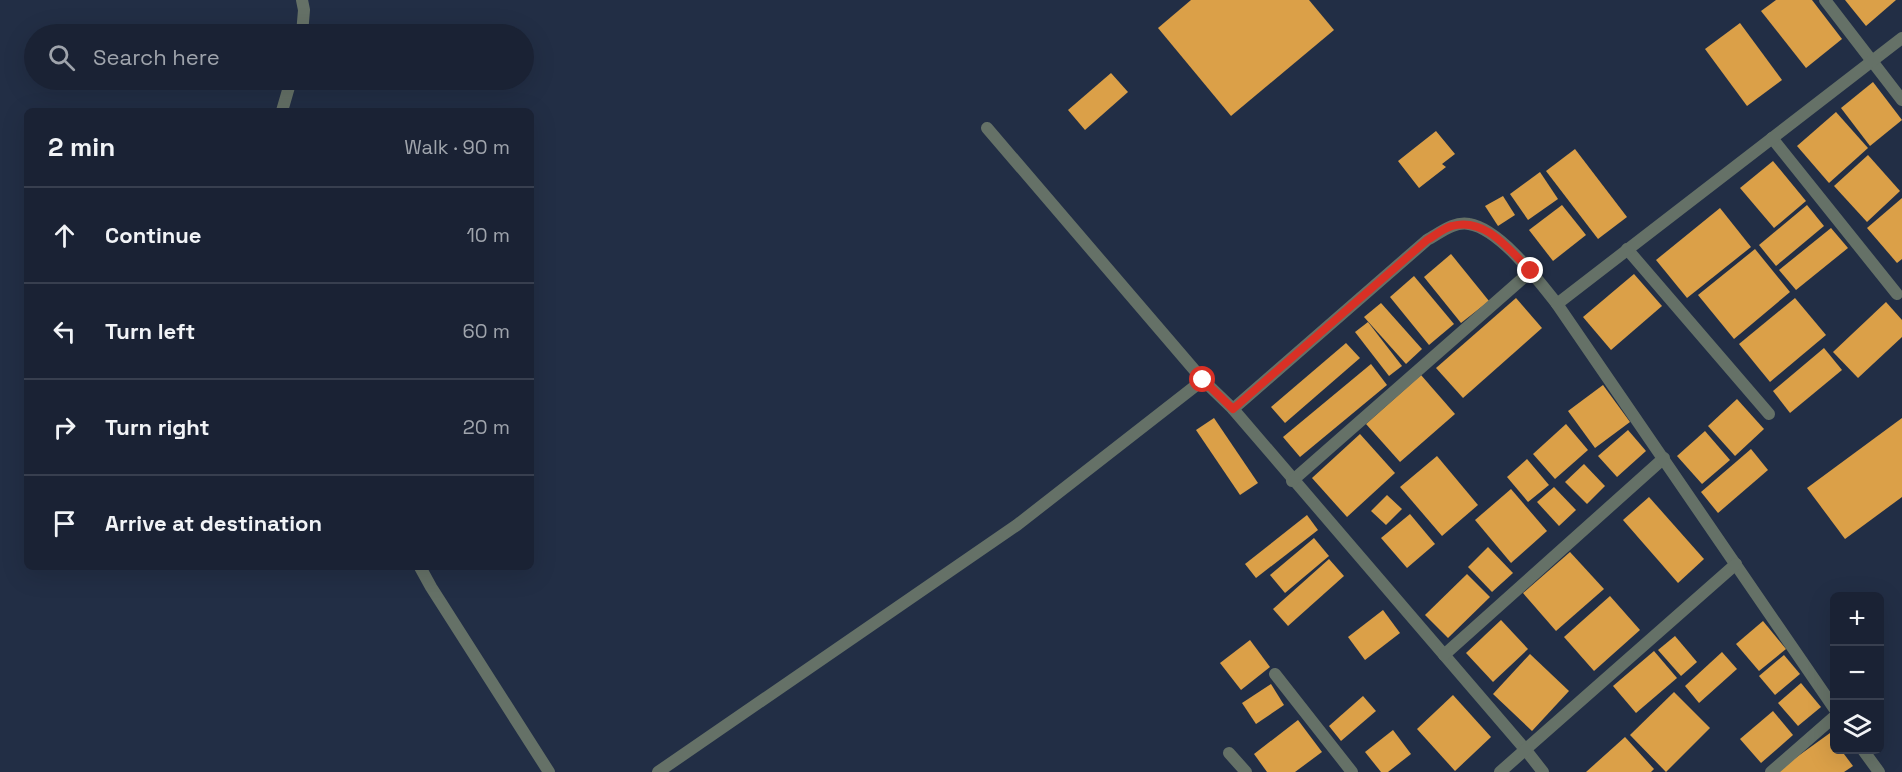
<!DOCTYPE html>
<html lang="en">
<head>
<meta charset="utf-8">
<style>
	body { margin:0; font-family:"Space Grotesk",sans-serif; background:#232a3c; color:#f1f3f6 }
	.controls { position:absolute; right:18px; bottom:18px; display:grid; overflow:hidden; border-radius:9px; box-shadow:0 6px 24px #0002 }
	.controls button { width:54px; height:54px; display:grid; place-items:center; padding:0; border:0; border-bottom:2px solid #383f4f; background:#1a2234; color:#f1f3f6; font:30px sans-serif }
	.stop { position:absolute; width:18px; height:18px; margin:-14px; border:4px solid #d93025; border-radius:50%; background:#fff }
	.stop.end { background:#d93025; border-color:#fff; box-shadow:0 2px 6px #0008 }
	.list { margin:0; padding:0; list-style:none }
	h2 { display:flex; justify-content:space-between; align-items:center; height:78px; margin:0; padding:0 24px; font-size:26px }
	h2 small { font-size:20px; font-weight:400; color:#9fa4ac }
	.list li { display:grid; grid-template-columns:39px 1fr auto; gap:18px; align-items:center; box-sizing:border-box; height:96px; padding:0 24px; border-top:2px solid #383f4f }
	.list b { display:block; font-size:22px; white-space:nowrap }
	.list em { font-size:20px; font-style:normal; color:#9fa4ac }
	.icon { flex:none; width:33px; height:33px; fill:none; stroke:currentColor; stroke-width:2; stroke-linecap:round; stroke-linejoin:round }
	.map { position:relative; flex:none; width:1902px; height:772px; overflow:hidden }
	.search { position:absolute; background:#1a2234; box-shadow:0 6px 24px #0002; left:24px; top:24px; width:510px; height:66px; display:flex; align-items:center; gap:15px; box-sizing:border-box; padding:0 21px; border-radius:33px; color:#9fa4ac; font-size:22px }
	.panel { position:absolute; background:#1a2234; box-shadow:0 6px 24px #0002; left:24px; top:108px; width:510px; height:462px; border-radius:9px }
	.map>svg:first-child { display:block }
	.building { fill:#dba048 }
	.lines { fill:none; stroke-linecap:round; stroke-linejoin:round }
	.minor { stroke:#657167; stroke-width:12 }
	.route { stroke:#d93025; stroke-width:8 }
</style>
</head>
<body>
<div class="map">
<svg width="1902" height="772" viewBox="0 0 1902 772">
	<rect width="100%" height="100%" fill="#222e45"/>
	<!-- building -->
	<g class="building">
		<path d="M1191,0h118l25,30 -103,86 -73,-88z"/>
		<path d="M1776,0h36l30,39 -36,29 -45,-57z"/>
		<path d="M1845,0h51l-30,26z"/>
		<path d="M1740,23l42,57 -35,26 -42,-57z"/>
		<path d="M1111,73l17,19 -43,38 -17,-20z"/>
		<path d="M1873,82l29,38 -32,26 -29,-38z"/>
		<path d="M1836,112l32,36 -39,35 -32,-37z"/>
		<path d="M1436,131l19,23 -13,10 4,3 -27,21 -21,-27z"/>
		<path d="M1575,149l52,68 -29,22 -52,-68z"/>
		<path d="M1868,155l32,36 -33,31 -33,-36z"/>
		<path d="M1773,161l33,40 -32,27 -34,-40z"/>
		<path d="M1540,172l18,27 -30,21 -18,-26z"/>
		<path d="M1503,196l12,19 -17,11 -13,-20z"/>
		<path d="M1902,198v61l-5,4 -30,-35z"/>
		<path d="M1562,205l24,30 -33,26 -24,-31z"/>
		<path d="M1807,205l17,21 -48,40 -17,-21z"/>
		<path d="M1720,208l31,39 -64,51 -31,-38z"/>
		<path d="M1831,228l17,20 -52,42 -17,-20z"/>
		<path d="M1755,249l35,43 -56,47 -36,-44z"/>
		<path d="M1451,254l38,47 -28,22 -37,-46z"/>
		<path d="M1634,274l28,32 -51,44 -28,-33z"/>
		<path d="M1414,276l40,48 -25,21 -39,-48z"/>
		<path d="M1516,298l26,30 -79,70 -27,-30z"/>
		<path d="M1795,298l31,37 -56,47 -31,-38z"/>
		<path d="M1886,302l16,18v17l-44,41 -25,-26z"/>
		<path d="M1381,303l41,46 -16,15 -42,-47z"/>
		<path d="M1368,322l34,44 -13,10 -34,-44z"/>
		<path d="M1346,343l14,15 -75,65 -14,-16z"/>
		<path d="M1824,348l18,22 -52,43 -17,-22z"/>
		<path d="M1371,364l16,21 -87,72 -17,-20z"/>
		<path d="M1421,375l34,39 -55,48 -34,-38z"/>
		<path d="M1603,385l27,37 -35,26 -27,-37z"/>
		<path d="M1737,399l27,30 -29,27 -27,-30z"/>
		<path d="M1214,418l44,65 -18,12 -44,-65z"/>
		<path d="M1902,418v79l-57,42 -38,-51z"/>
		<path d="M1566,424l22,26 -33,29 -22,-25z"/>
		<path d="M1628,430l18,21 -29,26 -19,-21z"/>
		<path d="M1705,431l25,29 -28,24 -25,-28z"/>
		<path d="M1360,434l35,39 -48,44 -35,-39z"/>
		<path d="M1751,449l17,21 -50,43 -17,-21z"/>
		<path d="M1437,456l41,49 -36,31 -42,-49z"/>
		<path d="M1527,459l22,26 -21,17 -21,-25z"/>
		<path d="M1584,464l21,22 -18,18 -22,-22z"/>
		<path d="M1554,487l22,23 -17,16 -22,-24z"/>
		<path d="M1511,489l36,42 -36,32 -36,-43z"/>
		<path d="M1387,495l15,14 -16,16 -15,-14z"/>
		<path d="M1649,497l55,62 -26,24 -55,-63z"/>
		<path d="M1410,514l25,30 -28,24 -26,-30z"/>
		<path d="M1307,515l11,15 -62,48 -11,-14z"/>
		<path d="M1314,538l15,18 -44,37 -15,-18z"/>
		<path d="M1488,547l25,26 -21,19 -24,-25z"/>
		<path d="M1570,552l34,37 -48,42 -33,-38z"/>
		<path d="M1329,559l15,17 -56,50 -15,-17z"/>
		<path d="M1467,574l23,23 -42,41 -23,-23z"/>
		<path d="M1610,596l30,34 -46,41 -30,-34z"/>
		<path d="M1383,610l17,23 -35,27 -17,-23z"/>
		<path d="M1501,620l27,29 -35,33 -27,-29z"/>
		<path d="M1763,621l23,28 -27,22 -23,-27z"/>
		<path d="M1675,636l22,26 -16,14 -23,-26z"/>
		<path d="M1250,640l20,27 -29,23 -21,-27z"/>
		<path d="M1654,651l23,27 -41,35 -23,-27z"/>
		<path d="M1722,652l15,17 -38,34 -14,-17z"/>
		<path d="M1530,654l39,37 -37,40 -39,-37z"/>
		<path d="M1784,655l16,19 -25,21 -16,-19z"/>
		<path d="M1801,683l20,24 -23,19 -20,-23z"/>
		<path d="M1271,684l13,21 -28,19 -14,-21z"/>
		<path d="M1674,692l36,36 -44,44 -36,-37z"/>
		<path d="M1453,695l38,42 -36,34 -38,-42z"/>
		<path d="M1363,696l13,15 -35,30 -12,-15z"/>
		<path d="M1773,711l20,24 -32,28 -21,-24z"/>
		<path d="M1298,720l24,32 -27,20h-28l-13,-18z"/>
		<path d="M1393,730l18,24 -23,18h-7l-16,-20z"/>
		<path d="M1830,733l4,7v10h7l12,16 -9,6h-68z"/>
		<path d="M1625,737l29,32 -3,3h-65z"/>
	</g>
	<g class="lines">
		<!-- minor -->
		<g class="minor">
			<path d="M302,0l2,10 -2,24"/>
			<path d="M1825,0l77,100"/>
			<path d="M282,111l9,-31"/>
			<path d="M987,128l216,252 30,29 292,340 18,23"/>
			<path d="M1772,138l125,156"/>
			<path d="M1627,249l142,165"/>
			<path d="M1233,409l194,-169c13,-7 27,-19 42,-16 31,5 69,56 88,80"/>
			<path d="M1292,481l239,-210"/>
			<path d="M420,567l11,20 118,185"/>
			<path d="M1444,655l220,-197"/>
			<path d="M1275,674l77,98"/>
			<path d="M1834,708l-277,-404 345,-266"/>
			<path d="M1863,750l16,22"/>
			<path d="M1229,753l17,19"/>
			<path d="M658,772l359,-247 186,-145"/>
			<path d="M1500,772l236,-208"/>
			<path d="M1771,772l63,-55"/>
		</g>
	</g>
	<g class="lines">
		<!-- route -->
		<path class="route" d="M1203,380l30,29 194,-169c8,-4 16,-12 25,-14 34,-9 57,24 79,45"/>
	</g>
</svg>
<div class="controls">
<button>+</button>
<button>−</button>
<button><svg class="icon" aria-label="layers" viewBox="0 0 24 24"><path d="M12 4l9 5-9 5-9-5zM3 14l9 5 9-5"/></svg></button>
</div>
<div class="stop" style="left:1203px;top:380px"></div>
<div class="stop end" style="left:1531px;top:271px"></div>
<div class="search"><svg class="icon" aria-label="search" viewBox="0 0 24 24"><circle cx="10" cy="10" r="6"/><path d="M15 15l6 6"/></svg>Search here</div>
<section class="panel">
<h2>2 min<small>Walk · 90 m</small></h2>
<ul class="list">
<li><svg class="icon" aria-label="ahead" viewBox="0 0 24 24"><path d="M12 20V5M6 11l6-6 6 6"/></svg><div><b>Continue</b></div><em>10 m</em></li>
<li><svg class="icon" aria-label="left" viewBox="0 0 24 24"><path d="M17 20v-9H6M10 6l-5 5 5 5"/></svg><div><b>Turn left</b></div><em>60 m</em></li>
<li><svg class="icon" aria-label="right" viewBox="0 0 24 24"><path d="M7 20v-9h11M14 6l5 5-5 5"/></svg><div><b>Turn right</b></div><em>20 m</em></li>
<li><svg class="icon" aria-label="arrive" viewBox="0 0 24 24"><path d="M6 21V4h12l-3 4 3 4H6"/></svg><div><b>Arrive at destination</b></div></li>
</ul>
</section>
</div>
</body>
</html>
